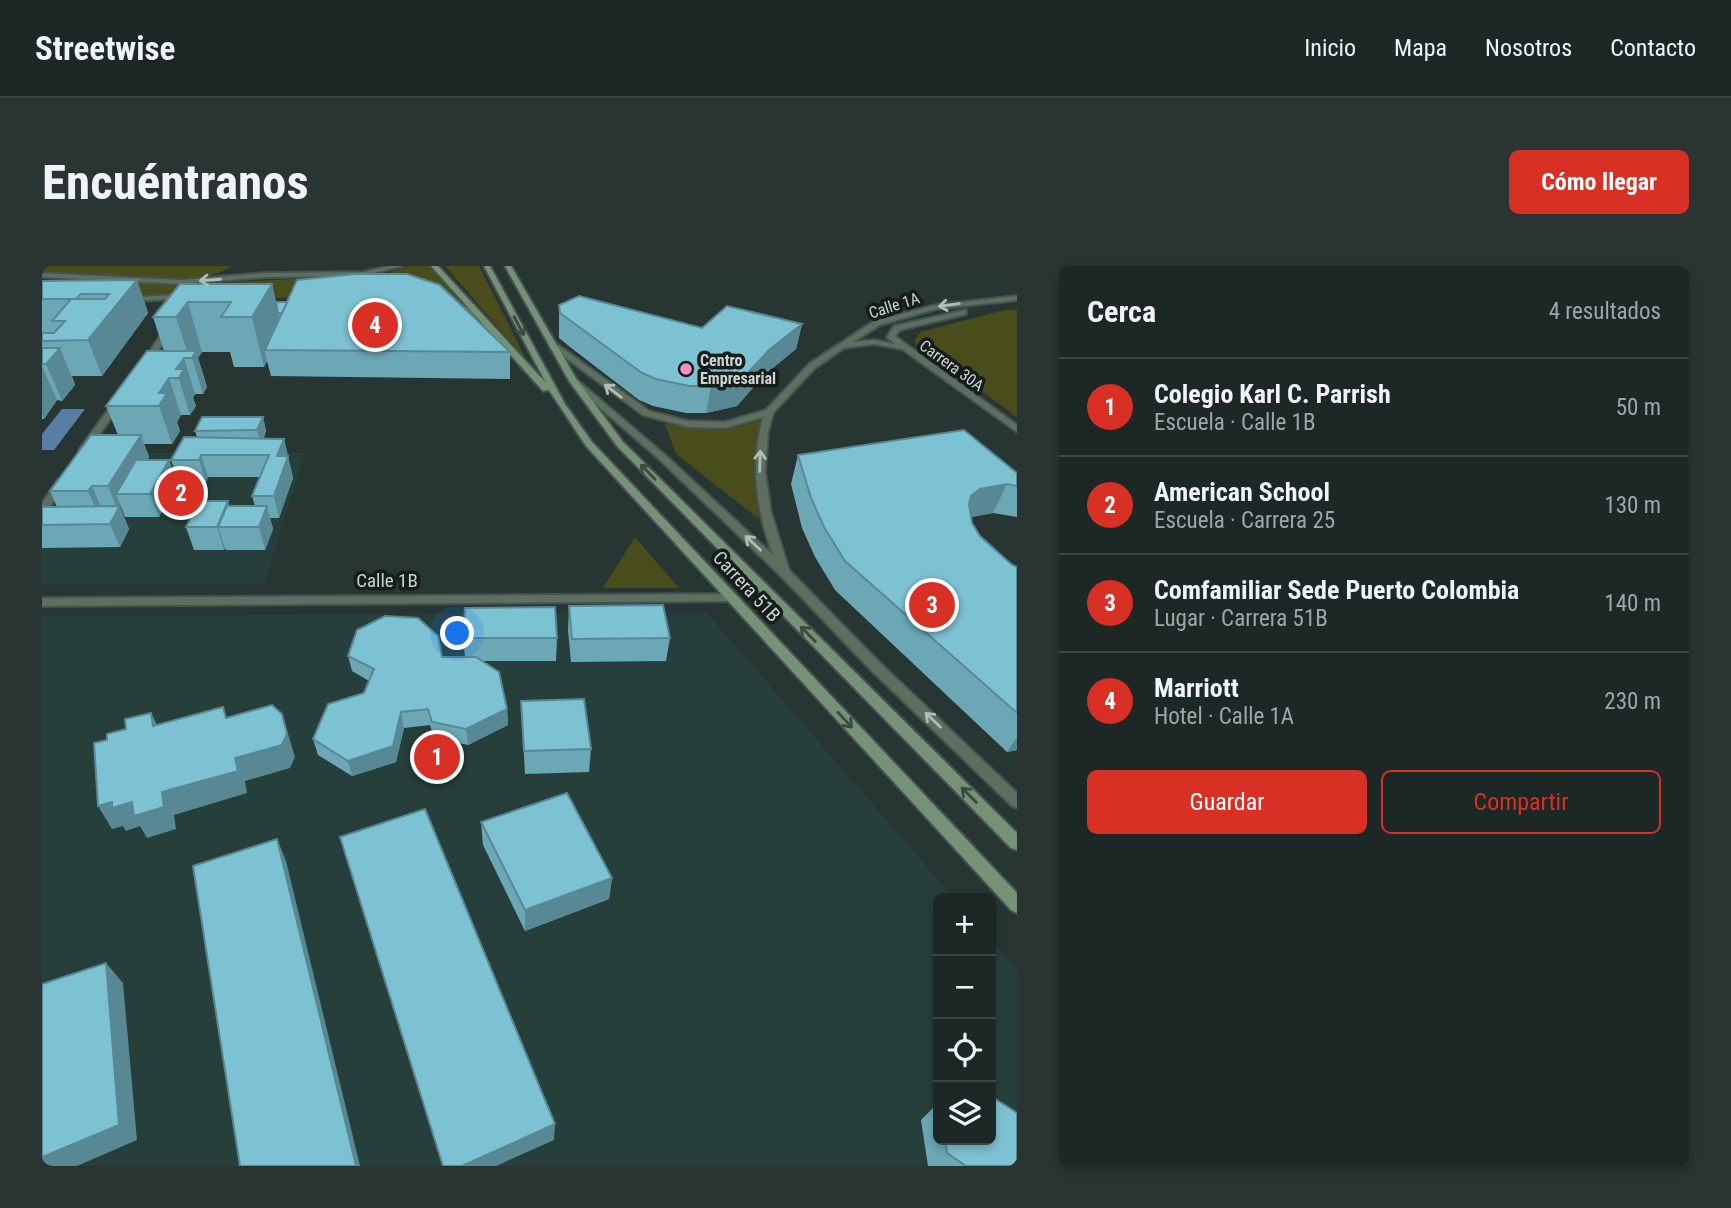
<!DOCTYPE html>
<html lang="es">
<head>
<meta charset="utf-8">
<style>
	body { margin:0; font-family:"Roboto Condensed",sans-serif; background:#2a3432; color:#f1f3f6 }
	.controls { position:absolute; right:21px; bottom:21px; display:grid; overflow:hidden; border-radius:10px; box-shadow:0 4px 10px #0003 }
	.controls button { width:63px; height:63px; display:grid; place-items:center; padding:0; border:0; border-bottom:2px solid #3b4443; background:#1d2826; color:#f1f3f6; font:35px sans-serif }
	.you { position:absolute; left:416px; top:368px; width:24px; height:24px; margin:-18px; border:5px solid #fff; border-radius:50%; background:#1a73e8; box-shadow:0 0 0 10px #1a73e833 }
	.badge { display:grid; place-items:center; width:46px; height:46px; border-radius:50%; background:#d93025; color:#fff; font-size:23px; font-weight:700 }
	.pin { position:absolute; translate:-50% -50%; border:4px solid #fff; box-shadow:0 2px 7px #0006 }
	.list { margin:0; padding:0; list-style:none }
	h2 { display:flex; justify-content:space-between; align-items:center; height:91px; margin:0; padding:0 28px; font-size:30px }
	h2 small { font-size:23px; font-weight:400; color:#a0a6a7 }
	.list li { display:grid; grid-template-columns:46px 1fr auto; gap:21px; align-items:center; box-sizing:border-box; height:98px; padding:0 28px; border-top:2px solid #3b4443 }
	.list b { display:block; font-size:26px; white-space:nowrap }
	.list p { margin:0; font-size:23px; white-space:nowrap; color:#a0a6a7 }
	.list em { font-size:23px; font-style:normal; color:#a0a6a7 }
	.actions { display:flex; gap:14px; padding:21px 28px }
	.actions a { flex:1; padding:16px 0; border:2px solid #d93025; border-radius:10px; text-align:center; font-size:24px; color:#d93025 }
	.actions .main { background:#d93025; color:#fff }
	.icon { flex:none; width:38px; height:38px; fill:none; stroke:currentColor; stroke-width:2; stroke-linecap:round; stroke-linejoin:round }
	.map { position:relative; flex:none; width:975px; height:900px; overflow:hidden; border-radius:10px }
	header { display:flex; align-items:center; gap:42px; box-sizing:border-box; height:98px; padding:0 35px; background:#1d2826; border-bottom:2px solid #3b4443 }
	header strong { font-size:33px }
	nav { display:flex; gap:38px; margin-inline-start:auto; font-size:24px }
	.intro { display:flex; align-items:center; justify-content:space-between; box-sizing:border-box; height:168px; padding:0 42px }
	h1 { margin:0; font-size:49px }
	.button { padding:18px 32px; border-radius:10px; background:#d93025; color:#fff; font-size:24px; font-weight:700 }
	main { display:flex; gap:42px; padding:0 42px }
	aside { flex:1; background:#1d2826; border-radius:10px; box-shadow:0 4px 10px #0003 }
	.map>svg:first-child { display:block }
	.built { fill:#273f3a }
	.green { fill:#494c1b }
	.water { fill:#587ea5 }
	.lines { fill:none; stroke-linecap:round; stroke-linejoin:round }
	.minor-casing { stroke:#455350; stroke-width:4 }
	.secondary-casing { stroke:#455350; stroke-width:4 }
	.minor { fill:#5d6f5e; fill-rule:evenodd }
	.secondary { fill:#759176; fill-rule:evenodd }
	.wall { fill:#6ca7b5 }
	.shaded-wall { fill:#588894 }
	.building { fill:#7dc2d3; stroke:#588894; stroke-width:2 }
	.oneway { stroke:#b0bcb6 }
	.oneway2 { stroke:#3b4b3f }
	.poi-dot { fill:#fd8ec0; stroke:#151c1a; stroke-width:2.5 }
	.labels { text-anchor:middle; stroke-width:7; stroke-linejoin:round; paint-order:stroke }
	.far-street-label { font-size:16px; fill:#cbd5d3; stroke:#151c1a }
	.far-poi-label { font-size:16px; font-weight:bold; fill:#cbd5d3; stroke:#151c1a; text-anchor:start }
	.street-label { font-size:19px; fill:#cbd5d3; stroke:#151c1a }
</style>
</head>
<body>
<header>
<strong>Streetwise</strong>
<nav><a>Inicio</a><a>Mapa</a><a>Nosotros</a><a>Contacto</a></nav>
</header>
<div class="intro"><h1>Encuéntranos</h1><a class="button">Cómo llegar</a></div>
<main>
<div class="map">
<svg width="975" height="900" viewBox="0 0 975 900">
	<rect width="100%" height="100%" fill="#273633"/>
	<!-- built -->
	<g class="built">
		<path d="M56,187h207l-41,131h-222v-51z"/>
		<path d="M665,347l247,285h-16v242h53v-200l26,30v196h-975v-550z"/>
	</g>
	<!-- green -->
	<g class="green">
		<path d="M0,0h189c-28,25 -148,7 -189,7z"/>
		<path d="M366,0h22l31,36 -79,-27z"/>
		<path d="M403,0h34l47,93z"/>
		<path d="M290,11l-30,20 -21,1 -80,-4 -84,2 -75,-7 33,-9 103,5z"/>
		<path d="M963,44h12v107l-103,-75 6,-10z"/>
		<path d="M720,153l-8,43 5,57 -83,-65 -11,-30c36,6 63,9 97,-5z"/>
		<path d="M593,271l44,51h-76z"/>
	</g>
	<!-- water -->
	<path class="water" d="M20,143h23l-31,41h-12v-16z"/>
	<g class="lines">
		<defs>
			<g id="minor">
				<path d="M348,0h12l-39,10 -97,1 -85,7 -139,-7v-4l139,7 85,-7 97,-1z"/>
				<path d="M145,28l4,2 -1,2 -66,4 -4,-2 4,-2z"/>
				<path d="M975,30v4l-81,9 -56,16 -27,17 21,-2 21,4 -8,-7 7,-11 72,-16v4l-66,16 -5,6 122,89v7l-115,-83 -28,-5 -30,4 -29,20 -42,45 -5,19 -3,40 6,40 18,58 90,92 138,131v15l-5,-2 -143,-138 -87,-91 -123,-118 -90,-78 7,-2 89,76 108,100c-17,-45 -23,-92 -10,-138l-38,11 -37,-1 -45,-12 -92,-68 7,-2 91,66 39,10 37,1 41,-12 43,-46 65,-43 62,-16z"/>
				<path d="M402,32h6l32,17 -7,2 -31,-15z"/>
				<path d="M126,58l7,2 -29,43h-6l-1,-2z"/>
				<path d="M74,133l7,2 -36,51h-6l-2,-2z"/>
				<path d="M21,212l5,3 -22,31 -4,1v-10l17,-24z"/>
				<path d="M690,328l6,4 -2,3 -694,5v-8z"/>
			</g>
			<g id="secondary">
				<path d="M389,0h7l108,117 -62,-117h6l75,138 27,38 425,451v20l-6,-3 -425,-464 -37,-56 -6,1z"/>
				<path d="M463,0h6l66,114 46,62 394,391v17l-6,-2 -394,-402 -48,-65z"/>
			</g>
		</defs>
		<!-- minor casing -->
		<use href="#minor" class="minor-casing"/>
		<!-- secondary casing -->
		<use href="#secondary" class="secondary-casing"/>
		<!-- minor -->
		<use href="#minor" class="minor"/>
		<!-- secondary -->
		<use href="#secondary" class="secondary"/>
	</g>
	<!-- wall -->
	<g class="wall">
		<path d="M95,14l11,33 -46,63h-30l3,9 -13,16 -5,-1 -13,19h-2v-138z"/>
		<path d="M138,18h92l4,18 234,50v27l-239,-3 -4,-15 -3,6h-30l-4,-15h-28l-4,6 9,29 -4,7h-8l-2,4 3,8 -6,9h-9l-4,7 3,9 -8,13h-28l5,13 -2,3h22l8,22 -18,35h-34l-5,-13 -2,2 11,23 -9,18 -78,1v-41h15l-7,-16 68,-56 -12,-29 58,-55 -11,-34z"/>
		<path d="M517,39l143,23 100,-4 -6,25 -33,27 -26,30 -31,7h-20l-33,-7 -14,-6 -69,-53 -11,-9z"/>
		<path d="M221,151l3,14 -2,7 20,1 9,39 -14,40h-9l3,11 -8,21h-39l-1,-2 -1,2h-30l-8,-23 44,-21h25l-3,-10 8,-19h-52l-2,5h-27l-8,-22 26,-23 -2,-6z"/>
		<path d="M756,189l219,18v44l-24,-4 -22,4 1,6 8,13 31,28 6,3v183l-10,2 -172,-162 -20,-33 -13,-29 -11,-44z"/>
		<path d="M527,340l101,32 -4,23 -95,1 -3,-32z"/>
		<path d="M421,372h94l-1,23h-74l25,48 1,16 -40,20 -34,-7 -4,-13 -26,3 -8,34 -44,14 -34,-21 -5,-16 51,-46 5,-12 -17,-10 -4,-15 117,1z"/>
		<path d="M479,435l70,48 -2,23 -64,2z"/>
		<path d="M439,556l131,56 -3,21 -84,32 -42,-86z"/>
		<path d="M896,837v37h53l26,26h-89l-7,-46z"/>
	</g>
	<!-- shaded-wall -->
	<g class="shaded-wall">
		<path d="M95,14l11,33 -46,63 -14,-36z"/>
		<path d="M230,18l8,38 -15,28 2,11 -3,6 -12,-50z"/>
		<path d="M146,36l14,50 -4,6 9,29 -4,7 -11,-36h-3l-13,-41z"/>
		<path d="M760,58l-6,25 -33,27 -26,30 -31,7 5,-27 58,-36z"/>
		<path d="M18,82l15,37 -13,16 -16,-37z"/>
		<path d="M142,92l11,36 -2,4 3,8 -6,9 -14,-46z"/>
		<path d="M0,100l15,34 -13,19 -2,-5z"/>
		<path d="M127,112l12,37 -4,7 3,9 -8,13 -13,-38v-13z"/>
		<path d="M221,151l3,14 -5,14 -4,-15z"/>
		<path d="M99,169l8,22 -23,37h-10l4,10 -3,5 -9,-23z"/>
		<path d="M242,173l9,39 -14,40 -5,-22 3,-40z"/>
		<path d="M159,189l7,22 -2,5 -7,-22z"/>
		<path d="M127,194l8,22 -18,35 -9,-23z"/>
		<path d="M965,218l-14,29 -27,5 5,-22 9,-7z"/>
		<path d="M50,220l9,22 -3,6 -10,-23z"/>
		<path d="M186,235l7,22 -17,4 7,21 -1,2 -7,-23z"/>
		<path d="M78,240l9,23 -9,18 -10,-23z"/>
		<path d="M225,240l6,23 -8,21 -6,-23z"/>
		<path d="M465,443l1,16 -40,20 -2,-16z"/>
		<path d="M359,446l3,16 -8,34 -44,14 -4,-15z"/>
		<path d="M109,447l12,23 -10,-10z"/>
		<path d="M240,448l13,43 -5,11 -45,13 2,12 -73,22 2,14 -29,9 -7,-12 -14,5 -3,-5 -11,3 -14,-23 14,-4 50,-10 73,-34z"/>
		<path d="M975,471v13l-10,2z"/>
		<path d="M235,573l9,22 74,305h-4z"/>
		<path d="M570,612l-3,21 -84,32v-21z"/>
		<path d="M64,697l17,20 14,157 -60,26h-35v-9z"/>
		<path d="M513,858l-1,16 -58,26h-34z"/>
	</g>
	<!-- building -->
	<g class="building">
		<path d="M313,8h52l33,11 70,67 -245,-2 32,-70z"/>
		<path d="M95,14l-49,60 -46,1v-8h12l11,-12h-13l19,-22h34l4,-5h-28l-5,5h-34v-18z"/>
		<path d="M138,18h92l-20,33h-31l10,-15h-43l-12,15h-23z"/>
		<path d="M537,30l123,32 25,-22 75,18 -33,26 -27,29 -31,7h-22l-33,-7 -14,-6 -82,-60 -1,-8z"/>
		<path d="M234,36h11l-5,11h-4z"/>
		<path d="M0,82h18l-14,16h-4z"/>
		<path d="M105,85h49l-4,7h-8l-8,11h8l-5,9h-10l-10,15h8l-8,13h-53z"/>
		<path d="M160,151h61l-6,13 -62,1z"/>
		<path d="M922,164l53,43v13l-10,-2 -27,5 -9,7 -2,8 3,19 8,13 31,28 6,3v146l-172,-152 -21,-34 -13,-29 -13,-43z"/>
		<path d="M49,169h50l-33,51h-16l-4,5h-38z"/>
		<path d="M142,171l100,2 -7,17h11l-14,40h-22l17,-41h-68l-2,5h-28z"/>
		<path d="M94,194h33l-19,34h-34z"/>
		<path d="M157,235h29l-11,26h-31z"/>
		<path d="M78,240l-10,18 -68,1v-18z"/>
		<path d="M185,240h40l-8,21h-41z"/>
		<path d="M621,339l7,33 -98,1 -3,-33z"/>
		<path d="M513,341l2,31h-94l2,-30z"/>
		<path d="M343,350l33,2 20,18 4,21h34l23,15 8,37 -41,20 -34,-7 -4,-13 -27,3 -8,34 -45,15 -35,-22 15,-35 36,-11 10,-24 -26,-13 9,-26z"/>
		<path d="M542,433l7,50 -67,2 -3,-50z"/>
		<path d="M230,439l10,9 5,20 -5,11 -47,13 3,13 -76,21 2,15 -30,9 -2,-14 -20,6v-6l-14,4 -4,-63 13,-3v-6l19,-5 -1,-10 26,-6 2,13 70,-19 3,11z"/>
		<path d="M525,527l45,85 -87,32 -44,-88z"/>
		<path d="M383,543l130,315 -93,42h-19l-103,-329z"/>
		<path d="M235,573l79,327h-116l-47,-300z"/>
		<path d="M64,697l13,162 -77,32v-173z"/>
		<path d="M949,830l26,17v53h-51l-19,-13 -2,-13h46z"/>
	</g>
	<!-- one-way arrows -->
	<defs><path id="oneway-shaft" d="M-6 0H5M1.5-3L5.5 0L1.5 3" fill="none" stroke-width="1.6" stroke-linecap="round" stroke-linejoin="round" transform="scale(1.75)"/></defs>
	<g class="oneway">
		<use href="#oneway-shaft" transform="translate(168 14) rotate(176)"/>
		<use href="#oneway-shaft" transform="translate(907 39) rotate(172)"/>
		<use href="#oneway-shaft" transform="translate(571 125) rotate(-143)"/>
		<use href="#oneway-shaft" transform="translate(718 195) rotate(-88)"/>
		<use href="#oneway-shaft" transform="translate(711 277) rotate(-137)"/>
		<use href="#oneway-shaft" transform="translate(891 454) rotate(-136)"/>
	</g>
	<g class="oneway2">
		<use href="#oneway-shaft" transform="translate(477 60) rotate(62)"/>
		<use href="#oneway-shaft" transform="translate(606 206) rotate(-134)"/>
		<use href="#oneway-shaft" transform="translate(766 368) rotate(-135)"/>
		<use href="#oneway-shaft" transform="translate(803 454) rotate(47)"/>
		<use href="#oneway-shaft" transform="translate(927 529) rotate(-135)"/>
	</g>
	<!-- markers -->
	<circle class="poi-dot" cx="644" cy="103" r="7"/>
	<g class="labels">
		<!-- far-street labels -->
		<g class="far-street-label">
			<text transform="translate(852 39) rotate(-18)" y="6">Calle 1A</text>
			<text transform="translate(910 99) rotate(36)" y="6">Carrera 30A</text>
		</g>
		<!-- far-poi labels -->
		<g class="far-poi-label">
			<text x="658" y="100">Centro<tspan x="658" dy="18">Empresarial</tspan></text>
		</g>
		<!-- street labels -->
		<g class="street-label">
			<text x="345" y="321">Calle 1B</text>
			<text transform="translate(705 320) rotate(47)" y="7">Carrera 51B</text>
		</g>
	</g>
</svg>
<div class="controls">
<button>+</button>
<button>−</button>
<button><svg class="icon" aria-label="locate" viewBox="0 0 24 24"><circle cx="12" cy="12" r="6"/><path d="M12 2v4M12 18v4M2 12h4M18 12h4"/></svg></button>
<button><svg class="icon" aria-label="layers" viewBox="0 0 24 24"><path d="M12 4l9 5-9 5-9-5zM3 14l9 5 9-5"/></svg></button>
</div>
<div class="you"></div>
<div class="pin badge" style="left:395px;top:491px">1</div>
<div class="pin badge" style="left:139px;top:227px">2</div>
<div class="pin badge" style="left:890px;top:339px">3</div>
<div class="pin badge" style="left:333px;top:59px">4</div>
</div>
<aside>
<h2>Cerca<small>4 resultados</small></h2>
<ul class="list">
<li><span class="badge">1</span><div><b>Colegio Karl C. Parrish</b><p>Escuela · Calle 1B</p></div><em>50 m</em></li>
<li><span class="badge">2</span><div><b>American School</b><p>Escuela · Carrera 25</p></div><em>130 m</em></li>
<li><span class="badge">3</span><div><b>Comfamiliar Sede Puerto Colombia</b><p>Lugar · Carrera 51B</p></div><em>140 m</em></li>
<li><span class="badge">4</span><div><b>Marriott</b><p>Hotel · Calle 1A</p></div><em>230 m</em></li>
</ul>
<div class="actions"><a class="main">Guardar</a><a>Compartir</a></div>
</aside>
</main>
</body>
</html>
